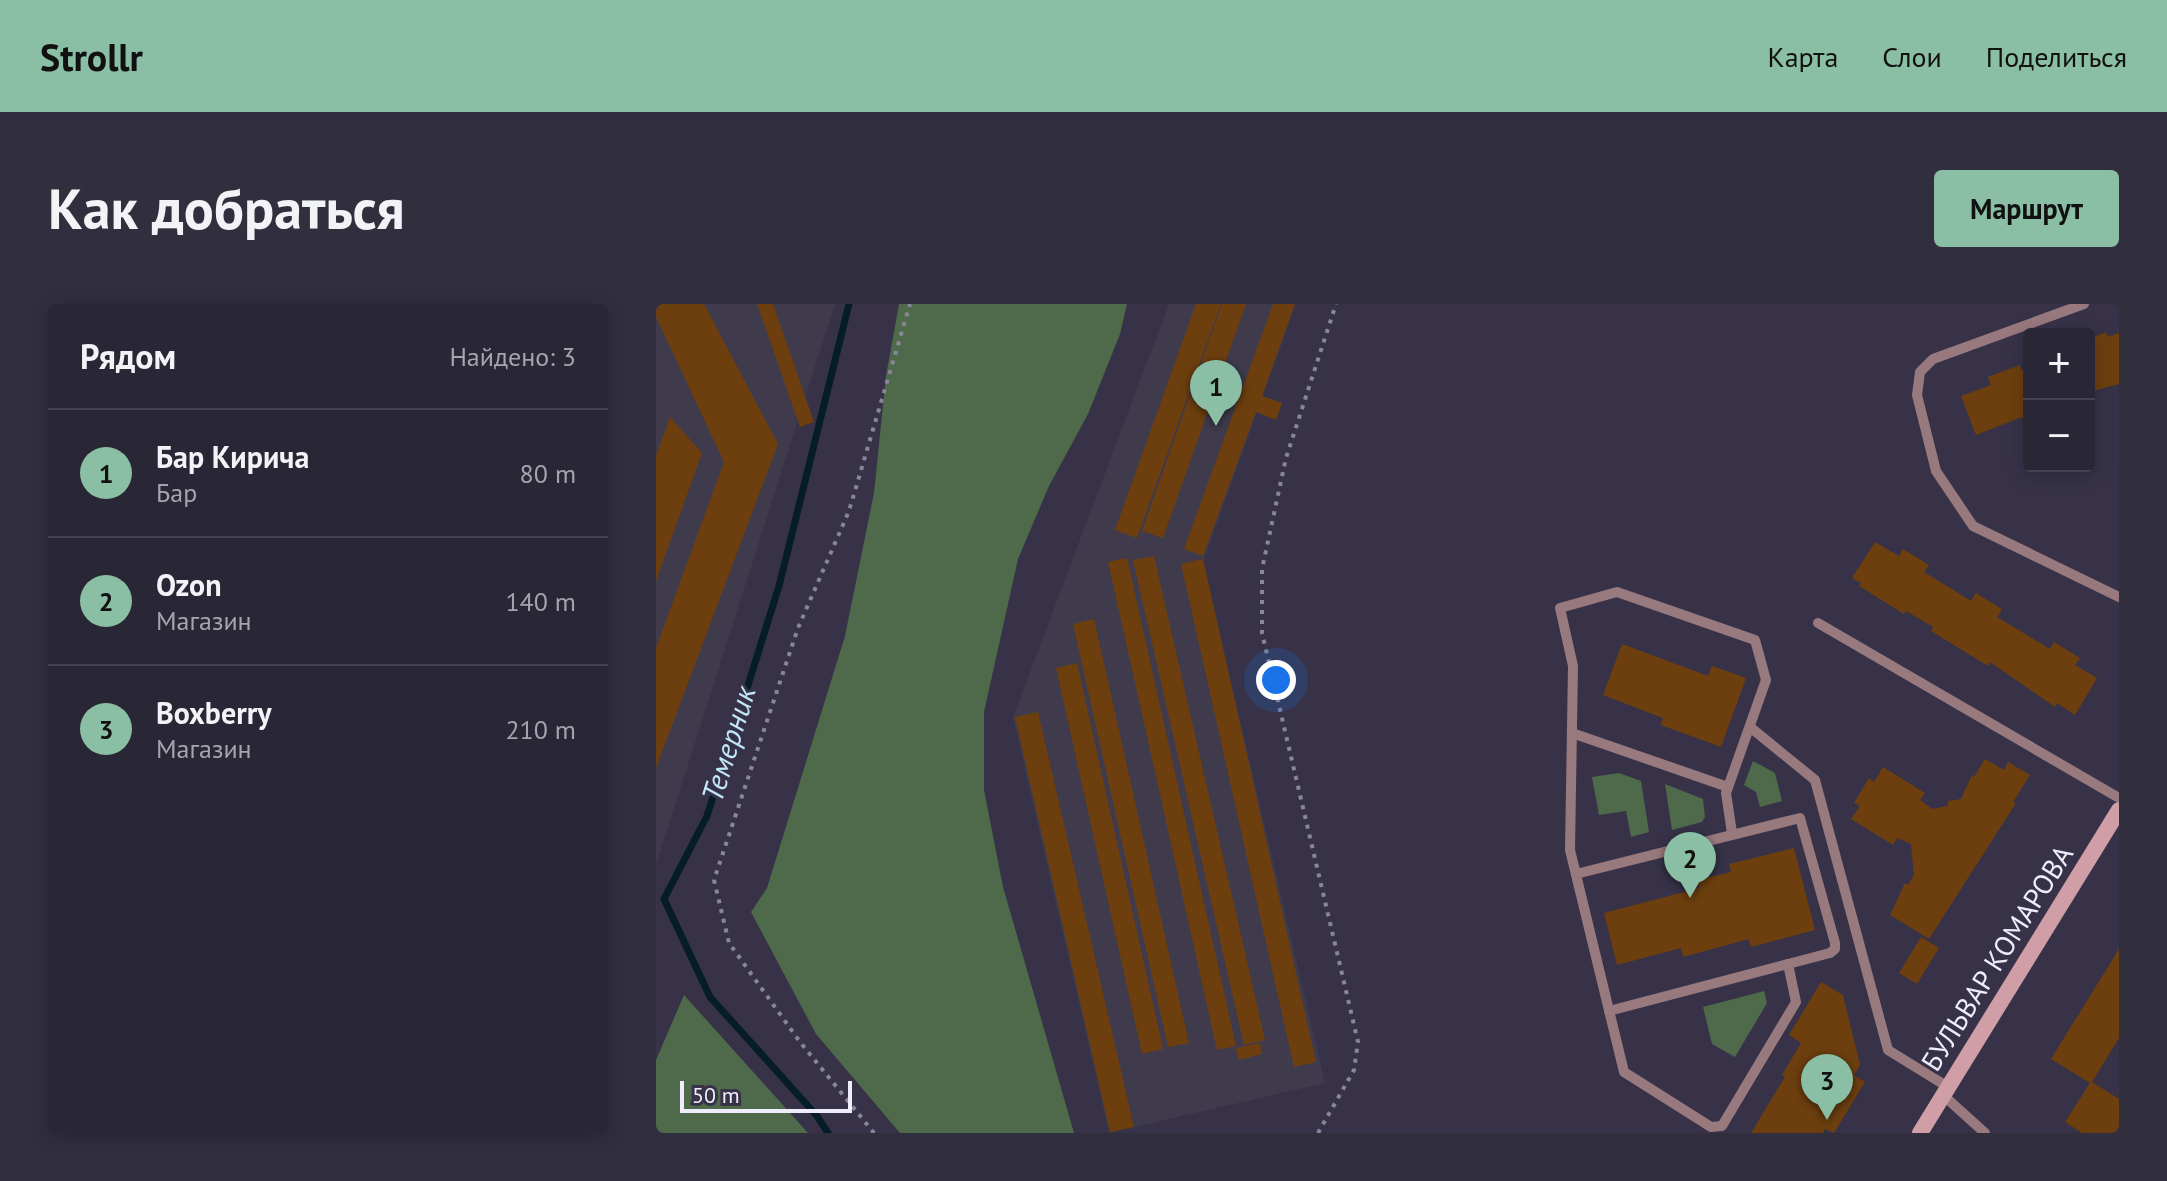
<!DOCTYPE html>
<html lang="ru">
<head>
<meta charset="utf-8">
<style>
	body { margin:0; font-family:"PT Sans",sans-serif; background:#312e3e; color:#f1f3f6 }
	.controls { position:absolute; right:24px; top:24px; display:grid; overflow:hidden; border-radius:8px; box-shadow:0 4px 20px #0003 }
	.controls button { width:72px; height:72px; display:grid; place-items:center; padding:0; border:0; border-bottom:2px solid #454351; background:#292636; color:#f1f3f6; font:40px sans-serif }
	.scale { position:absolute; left:24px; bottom:20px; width:172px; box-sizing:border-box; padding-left:8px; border:4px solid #efedfb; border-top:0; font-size:22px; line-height:28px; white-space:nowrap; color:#efedfb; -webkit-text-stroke:6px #373248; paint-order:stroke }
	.you { position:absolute; left:620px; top:376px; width:28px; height:28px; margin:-20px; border:6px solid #fff; border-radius:50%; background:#1a73e8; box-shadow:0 0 0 12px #1a73e833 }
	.badge { display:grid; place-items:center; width:52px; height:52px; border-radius:50%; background:#8abfa5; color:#111; font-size:26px; font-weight:700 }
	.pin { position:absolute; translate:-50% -66px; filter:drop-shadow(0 2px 4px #0008) }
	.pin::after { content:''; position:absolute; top:42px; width:28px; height:24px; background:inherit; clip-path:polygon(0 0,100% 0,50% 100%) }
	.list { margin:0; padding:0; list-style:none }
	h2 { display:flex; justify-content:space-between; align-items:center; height:104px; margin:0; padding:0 32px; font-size:34px }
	h2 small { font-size:26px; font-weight:400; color:#a5a5ad }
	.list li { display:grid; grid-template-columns:52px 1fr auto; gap:24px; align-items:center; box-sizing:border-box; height:128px; padding:0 32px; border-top:2px solid #454351 }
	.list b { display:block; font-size:30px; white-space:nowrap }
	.list p { margin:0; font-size:26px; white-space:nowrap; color:#a5a5ad }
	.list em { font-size:26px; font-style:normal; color:#a5a5ad }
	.map { position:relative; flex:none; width:1463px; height:829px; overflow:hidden; border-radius:8px }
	header { display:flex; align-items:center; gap:48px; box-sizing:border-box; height:112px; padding:0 40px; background:#8abfa5; color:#111 }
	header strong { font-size:38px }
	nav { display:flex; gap:44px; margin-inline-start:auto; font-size:28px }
	.intro { display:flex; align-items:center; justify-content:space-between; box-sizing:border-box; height:192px; padding:0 48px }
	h1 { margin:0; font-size:56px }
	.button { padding:20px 36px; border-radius:8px; background:#8abfa5; color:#111; font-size:28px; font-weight:700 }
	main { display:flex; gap:48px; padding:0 48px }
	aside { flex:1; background:#292636; border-radius:8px; box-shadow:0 4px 20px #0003 }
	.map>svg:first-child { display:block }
	.industrial { fill:#3f3b4c }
	.green { fill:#4f694b }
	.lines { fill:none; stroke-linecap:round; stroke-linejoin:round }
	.stream { stroke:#061d27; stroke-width:7 }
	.building { fill:#6d3f0f }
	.path { stroke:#8a8699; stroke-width:4; stroke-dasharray:4 6; stroke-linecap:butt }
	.lane { stroke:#98797e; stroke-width:10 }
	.secondary { stroke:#cf9ea6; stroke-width:16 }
	.labels { text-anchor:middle; stroke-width:6; stroke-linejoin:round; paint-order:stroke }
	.street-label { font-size:28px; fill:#efedfb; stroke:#373248 }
	.water-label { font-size:30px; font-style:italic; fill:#c2e7fa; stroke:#373248 }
</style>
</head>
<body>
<header>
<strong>Strollr</strong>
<nav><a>Карта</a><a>Слои</a><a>Поделиться</a></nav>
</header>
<div class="intro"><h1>Как добраться</h1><a class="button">Маршрут</a></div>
<main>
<aside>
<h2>Рядом<small>Найдено: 3</small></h2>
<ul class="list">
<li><span class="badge">1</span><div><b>Бар Кирича</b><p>Бар</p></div><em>80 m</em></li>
<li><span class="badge">2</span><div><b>Ozon</b><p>Магазин</p></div><em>140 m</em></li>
<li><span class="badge">3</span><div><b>Boxberry</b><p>Магазин</p></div><em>210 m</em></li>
</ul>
</aside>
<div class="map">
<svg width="1463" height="829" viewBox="0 0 1463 829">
	<rect width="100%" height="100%" fill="#373248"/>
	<!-- industrial -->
	<g class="industrial">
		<path d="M0,0h179l-179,561z"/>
		<path d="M513,0h127l-93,258 122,521 -216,50 -96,-416z"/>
	</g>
	<!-- green -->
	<g class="green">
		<path d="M243,0h228l-7,30 -32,80 -39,72 -31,73 -34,153v78l19,97 71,246h-174l-84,-99 -65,-122 16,-24 78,-252 29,-143 12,-117z"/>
		<path d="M1097,457l22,12 7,28 -22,6 -4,-15 -12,-7z"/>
		<path d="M963,469l22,8 8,51 -18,5 -5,-26 -27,4 -7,-38z"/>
		<path d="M1009,480l38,15 2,18 -3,5 -30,8z"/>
		<path d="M1108,687l3,12 -32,54 -23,-13 -9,-37z"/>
		<path d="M28,691l124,138h-152v-73z"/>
	</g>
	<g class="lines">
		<!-- stream -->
		<path class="stream" d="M172,829l-11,-17 -107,-119 -46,-98 43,-83 72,-230 70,-282"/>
	</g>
	<!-- building -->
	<g class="building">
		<path d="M0,0h48l74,140 -122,324v-120l68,-186 -68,-145z"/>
		<path d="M101,0h16l41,118 -14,5z"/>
		<path d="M540,0h25l-84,234 -22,-8z"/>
		<path d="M566,0h24l-83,234 -21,-7z"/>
		<path d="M617,0h22l-33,92 20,7 -6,17 -20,-8 -53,144 -19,-7z"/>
		<path d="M1450,28l2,5 11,-4v51l-30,8v-53z"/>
		<path d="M1364,61l1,5 8,-3v51l-5,2 -2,-3 -46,18 -15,-39 30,-11 -3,-8z"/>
		<path d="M14,113l32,36 -46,128v-125z"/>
		<path d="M1219,238l24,14 4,-7 26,16 -5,7 47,29 5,-8 26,16 -5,8 53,32 4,-7 26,16 -5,7 22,13 -22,37 -18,-12 -2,4 -65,-45 -2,4 -57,-35 2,-4 -27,-16 -2,3 -45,-28 2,-3 -9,-5z"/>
		<path d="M498,252l111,484 -21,5 -111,-485z"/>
		<path d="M471,254l109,488 -19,4 -109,-488z"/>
		<path d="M547,255l113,503 -22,5 -113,-503z"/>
		<path d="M438,315l95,424 -21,4 -95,-423z"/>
		<path d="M966,340l86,32 4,-10 34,12 -25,69 -60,-22 2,-7 -60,-23z"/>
		<path d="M421,359l86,386 -21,5 -86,-386z"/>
		<path d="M382,408l96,415 -24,5 -95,-415z"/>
		<path d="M1329,455l19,11 4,-8 22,13 -17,27 3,1 -87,136 -39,-24 15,-32 3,2 6,-10 -3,-31 -14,-6 -4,7 -42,-26 9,-13 -6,-3 15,-25 5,4 9,-15 42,26 -5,7 12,9 16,-3v-5l13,-2 11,-24 2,2z"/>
		<path d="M1138,544l21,82 -64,17 -2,-8 -66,18 -2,-9 -64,17 -13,-52 95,-25 -2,-8 34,-8 -2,-8z"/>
		<path d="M1265,633l18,11 -22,36 -18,-11z"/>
		<path d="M1463,645v89l-27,44 27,17v34h-37l-17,-11 25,-39 -39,-24z"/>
		<path d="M1165,678l22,13 17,70 -6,10 11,7 -31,51 -9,-4 -2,4h-72l34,-56 -3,-2 19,-32 -12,-8z"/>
		<path d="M604,739l2,11 -23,6 -3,-12z"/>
	</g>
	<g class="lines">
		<!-- path -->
		<g class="path">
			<path d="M218,829l-74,-91 -71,-99 -15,-63 84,-252 51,-117 61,-207"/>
			<path d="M662,829l36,-63 4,-28 -96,-409v-64l24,-111 50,-154"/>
		</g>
		<!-- lane -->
		<g class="lane">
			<path d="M1428,0l-151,55 -13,13 -3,23 19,76 37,55 146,71"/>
			<path d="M1162,319l301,175"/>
			<path d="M1094,423l65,53 73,270 60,37"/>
			<path d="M916,429l156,54"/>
			<path d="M1076,529l-6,-40 40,-113 -11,-40 -138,-48 -57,16 13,58 -3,184 54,222 87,55 11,-1 74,-124 -8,-38"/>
			<path d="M920,570l224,-56 35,125v6l-5,4 -221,58"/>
			<path d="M1287,791l42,38"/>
		</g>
		<!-- secondary -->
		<path class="secondary" d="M1264,829l199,-323"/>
	</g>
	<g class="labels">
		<!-- street labels -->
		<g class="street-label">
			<text transform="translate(1341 654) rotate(-58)" y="10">БУЛЬВАР КОМАРОВА</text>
		</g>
		<!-- water labels -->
		<g class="water-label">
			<text transform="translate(73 440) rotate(-73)" y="10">Темерник</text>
		</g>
	</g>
</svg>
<div class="controls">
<button>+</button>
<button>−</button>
</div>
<div class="scale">50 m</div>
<div class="you"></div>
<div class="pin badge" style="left:560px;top:122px">1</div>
<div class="pin badge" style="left:1034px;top:594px">2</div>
<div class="pin badge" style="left:1171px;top:816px">3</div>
</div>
</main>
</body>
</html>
